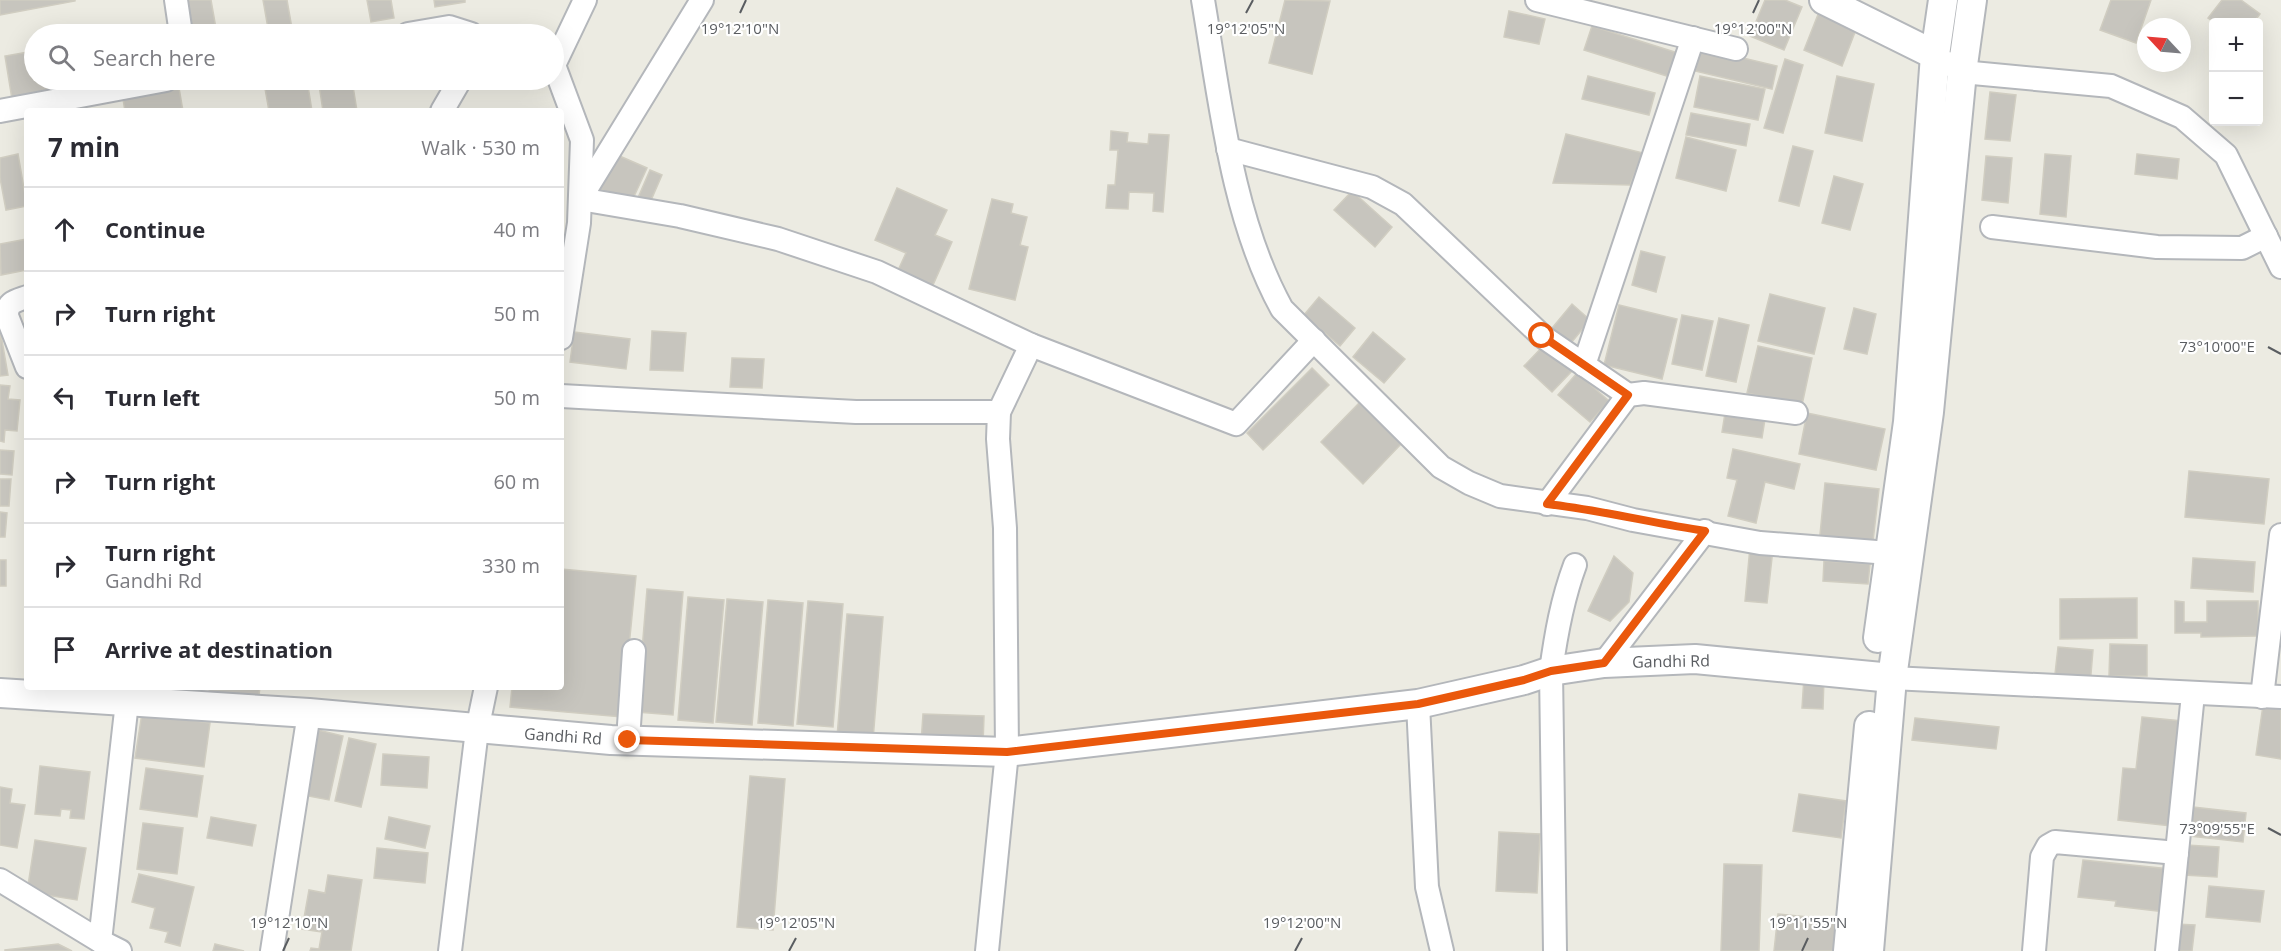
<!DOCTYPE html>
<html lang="en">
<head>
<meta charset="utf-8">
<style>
	body { margin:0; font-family:"Open Sans",sans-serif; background:#f2f2f3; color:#2b2b33 }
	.controls { position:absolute; right:18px; top:18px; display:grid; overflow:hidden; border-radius:6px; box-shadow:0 6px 24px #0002 }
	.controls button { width:54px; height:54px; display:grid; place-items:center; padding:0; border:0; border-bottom:2px solid #e1e1e2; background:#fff; color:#2b2b33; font:30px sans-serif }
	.compass { position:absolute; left:2137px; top:18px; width:54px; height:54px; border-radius:50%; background:#fff; box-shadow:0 6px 24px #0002; rotate:296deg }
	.stop { position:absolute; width:18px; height:18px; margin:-14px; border:4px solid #ea580c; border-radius:50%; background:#fff }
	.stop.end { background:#ea580c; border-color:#fff; box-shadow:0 2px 6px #0008 }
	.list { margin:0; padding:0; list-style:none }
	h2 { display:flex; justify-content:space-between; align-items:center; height:78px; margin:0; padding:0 24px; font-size:26px }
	h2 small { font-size:20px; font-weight:400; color:#7c7c81 }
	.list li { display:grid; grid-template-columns:39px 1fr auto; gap:18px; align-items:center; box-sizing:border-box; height:84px; padding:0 24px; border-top:2px solid #e1e1e2 }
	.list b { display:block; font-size:22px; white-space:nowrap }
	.list p { margin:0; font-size:20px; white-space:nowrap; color:#7c7c81 }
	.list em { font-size:20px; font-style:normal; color:#7c7c81 }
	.icon { flex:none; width:33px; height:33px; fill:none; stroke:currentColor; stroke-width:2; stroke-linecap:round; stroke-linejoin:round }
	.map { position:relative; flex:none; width:2281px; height:951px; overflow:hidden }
	.search { position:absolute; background:#fff; box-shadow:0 6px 24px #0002; left:24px; top:24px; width:540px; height:66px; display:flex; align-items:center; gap:15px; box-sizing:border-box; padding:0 21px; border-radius:33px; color:#7c7c81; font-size:22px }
	.panel { position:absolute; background:#fff; box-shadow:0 6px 24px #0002; left:24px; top:108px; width:540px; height:582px; border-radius:6px }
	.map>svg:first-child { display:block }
	.building { fill:#c7c5be; stroke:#d0cdc1; stroke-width:1.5 }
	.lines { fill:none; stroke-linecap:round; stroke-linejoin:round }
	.minor-casing { stroke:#b4b7bb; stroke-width:26 }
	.tertiary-casing { stroke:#b4b7bb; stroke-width:32 }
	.minor { stroke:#fff; stroke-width:22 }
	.tertiary { stroke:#fff; stroke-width:28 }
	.route { stroke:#ea580c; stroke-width:8 }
	.ticks { fill:none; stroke:#5a5d61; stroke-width:2 }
	.labels { text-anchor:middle; stroke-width:4.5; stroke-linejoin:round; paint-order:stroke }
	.street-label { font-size:16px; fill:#5a5d61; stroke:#fff }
	.ticks-label { font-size:15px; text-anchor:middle; fill:#5a5d61; stroke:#fff; stroke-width:4.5; stroke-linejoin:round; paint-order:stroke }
</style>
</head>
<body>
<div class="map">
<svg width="2281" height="951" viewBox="0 0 2281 951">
	<rect width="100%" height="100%" fill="#ecebe2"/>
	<!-- building -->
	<g class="building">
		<path d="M0,0h75v1l-75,14z"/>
		<path d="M186,0h25l6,34h-25z"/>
		<path d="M263,0h24l6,34h-24z"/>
		<path d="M367,0h24l3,18 -23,4z"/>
		<path d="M434,0h31v2l-30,5z"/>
		<path d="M1285,0l45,1 -18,73 -43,-11z"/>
		<path d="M1765,0h20l17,7 -18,43 -34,-14z"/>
		<path d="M2111,0h40l-15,43 -36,-13z"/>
		<path d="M2222,0h19l19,14 -6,8h-40l-6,-4z"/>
		<path d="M1509,11l36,8 -6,25 -35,-7z"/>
		<path d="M1819,12l38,15 -15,39 -38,-16z"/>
		<path d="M149,26l2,8h-48z"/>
		<path d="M1592,26l86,27 -8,24 -86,-27z"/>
		<path d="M1701,48l76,18 -5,23 -77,-18z"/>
		<path d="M34,51v29h51l1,5 -74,14 -7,-43z"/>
		<path d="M1785,59l18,6 -20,68 -19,-5z"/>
		<path d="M1588,76l67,17 -6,22 -67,-16z"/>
		<path d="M1700,76l65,13 -7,31 -64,-13z"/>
		<path d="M1837,76l37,8 -12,57 -37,-8z"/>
		<path d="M285,80h22l5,31h-43l-5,-28z"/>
		<path d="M352,80l5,31h-34l-4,-26z"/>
		<path d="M179,88l4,23h-58l-2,-12z"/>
		<path d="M1990,92l26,3 -6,46 -25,-2z"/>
		<path d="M1691,113l59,11 -4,22 -60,-11z"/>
		<path d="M1111,131l17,2 -1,9 21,2 1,-10 20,1 -6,77 -10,-1 1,-18 -25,-1 -1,17 -22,-1 2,-23h7l3,-35h-8z"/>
		<path d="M1566,134l77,19 -13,32 -77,-2z"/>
		<path d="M1686,137l50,13 -10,41 -50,-13z"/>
		<path d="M1793,146l20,5 -14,55 -20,-5z"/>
		<path d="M18,154l9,52 -21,4 -6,-32v-20z"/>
		<path d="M615,154l32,14 -16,35 -31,-14z"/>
		<path d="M2045,154l26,2 -5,61 -26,-3z"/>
		<path d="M2137,154l42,5 -2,20 -42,-5z"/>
		<path d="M1986,156l26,2 -4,45 -26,-3z"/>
		<path d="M650,170l12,5 -13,30 -12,-5z"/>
		<path d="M1834,176l29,8 -13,46 -28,-7z"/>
		<path d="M897,188l50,22 -12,25 17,7 -23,52 -35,-15 12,-26 -31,-13z"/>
		<path d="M1352,191l40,36 -17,20 -41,-37z"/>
		<path d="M992,199l21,5 -2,9 16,4 -7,28 8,2 -13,53 -46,-11z"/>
		<path d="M27,239v31l-26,5 -1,-31z"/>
		<path d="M1641,251l24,6 -9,35 -24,-7z"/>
		<path d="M1770,294l55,14 -11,46 -56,-13z"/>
		<path d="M1319,297l36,31 -15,18 -36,-31z"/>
		<path d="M1572,304l18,16 -24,29 -18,-16z"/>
		<path d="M1619,305l58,14 -15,60 -58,-14z"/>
		<path d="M1854,308l22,6 -9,40 -23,-5z"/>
		<path d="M1682,315l31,6 -11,49 -30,-6z"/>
		<path d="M1719,318l30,7 -13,57 -30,-6z"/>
		<path d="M0,329l8,46 -8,1z"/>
		<path d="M652,331l34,2 -3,38 -33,-1z"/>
		<path d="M574,332l56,7 -4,30 -56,-7z"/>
		<path d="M1373,332l32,27 -21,24 -31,-26z"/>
		<path d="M1546,343l27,27 -21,22 -28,-26z"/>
		<path d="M1758,346l54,12 -10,47 -55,-12z"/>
		<path d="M732,358l32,1 -2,29 -32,-1z"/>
		<path d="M1312,368l17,17 -66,65 -16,-17z"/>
		<path d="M1577,373l32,28 -19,21 -32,-27z"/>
		<path d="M0,385l10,1 -2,13 12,1 -3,31 -12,-1 -1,12 -4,-1z"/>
		<path d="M1359,403l42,41 -38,40 -42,-42z"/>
		<path d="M1726,407l40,6 -4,25 -40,-6z"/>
		<path d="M1807,413l78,16 -9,41 -77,-16z"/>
		<path d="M1733,449l67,15 -6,25 -29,-7 -9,41 -28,-7 9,-36 -10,-2z"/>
		<path d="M0,450l14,1 -2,24 -12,-1z"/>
		<path d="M2189,471l80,8 -5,45 -79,-7z"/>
		<path d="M0,479h11l-2,27h-9z"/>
		<path d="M1825,483l54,6 -7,61 -53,-5z"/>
		<path d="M0,512l7,1 -2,24h-5z"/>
		<path d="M1750,547l23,2 -6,54 -22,-2z"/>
		<path d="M1614,556l19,17 -4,29 -19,19 -22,-10z"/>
		<path d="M2193,558l62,4 -2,30 -62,-4z"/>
		<rect x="0" y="560" width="6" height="26"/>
		<path d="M1824,561l46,3 -2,20 -45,-3z"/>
		<path d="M561,569l75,7 -14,141 -112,-10 2,-20h49z"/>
		<path d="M647,589l36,3 -10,123 -36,-3z"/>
		<path d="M688,597l36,3 -11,123 -35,-3z"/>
		<path d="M2137,598v40l-77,1v-40z"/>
		<path d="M727,599l36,3 -11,123 -36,-3z"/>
		<path d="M768,600l35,3 -10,123 -35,-3z"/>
		<path d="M808,601l35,3 -10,123 -36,-3z"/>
		<path d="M2175,601l9,1v20h23v-21h51v35l-57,1v-4h-26z"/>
		<path d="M847,614l36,3 -10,123 -36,-3z"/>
		<path d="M2110,644l37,1v31h-38z"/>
		<path d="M2058,647l35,3 -3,36 -36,-3z"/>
		<path d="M1804,677l20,1 -1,31 -21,-1z"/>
		<path d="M210,687h50l-1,8 -50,-3z"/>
		<path d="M2263,705l18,3v51l-25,-4z"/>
		<path d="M142,713l68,10 -6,44 -69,-9z"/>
		<path d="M923,714l61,2 -1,29 -62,-2z"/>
		<path d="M2142,717l40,4 -11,105 -53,-6 5,-52 13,1z"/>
		<path d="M1915,718l84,9 -3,22 -84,-9z"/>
		<path d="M318,730l25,6 -14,64 -26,-5z"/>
		<path d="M349,738l27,6 -15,63 -26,-6z"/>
		<path d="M383,754l46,3 -2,31 -46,-3z"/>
		<path d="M40,766l50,6 -6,47 -14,-1 1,-8 -10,-1 -1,7 -25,-2z"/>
		<path d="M146,768l57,8 -6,41 -57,-8z"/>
		<path d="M750,776l35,3 -12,151 -36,-3z"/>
		<path d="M0,787l12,2 -2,14 15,2 -8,43 -17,-3z"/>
		<path d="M1799,794l47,7 -5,37 -48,-7z"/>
		<path d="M2193,807l53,6 -3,29 -53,-6z"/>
		<path d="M211,817l45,8 -4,21 -45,-8z"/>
		<path d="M389,817l41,9 -5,22 -40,-9z"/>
		<path d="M143,823l40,5 -6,46 -40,-5z"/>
		<path d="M1499,832l41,2 -3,59 -41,-2z"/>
		<path d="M35,840l51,8 -9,52 -50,-8z"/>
		<path d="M2186,845l33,2 -2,30 -33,-2z"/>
		<path d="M377,848l51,5 -3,30 -51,-5z"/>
		<path d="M2083,860l87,9 -5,43 -50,-6 1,-5 -38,-4z"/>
		<path d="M1724,864l38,1 -3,86h-38z"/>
		<path d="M139,874l55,13 -14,59 -15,-4 3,-10 -18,-4 5,-20 -23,-6z"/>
		<path d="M328,875l34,5 -11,71h-41l1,-3 8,1 3,-17 -20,-3 7,-39 16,3z"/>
		<path d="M2209,886l55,5 -4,31 -54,-5z"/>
		<path d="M1778,914l60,6 -3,31h-61z"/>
		<path d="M2175,924l20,1 -3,26h-19z"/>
		<path d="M58,944l14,7h-67v-1z"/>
		<path d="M215,944l29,7h-31z"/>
	</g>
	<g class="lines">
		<defs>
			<g id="minor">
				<path d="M176,0l5,34"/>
				<path d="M702,0l-122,199 100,17 98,23 99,33 154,73 205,79 78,-84"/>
				<path d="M1203,0c17,100 29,219 79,309l159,158 28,16 31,13 87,12 46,12 127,23 129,10"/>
				<path d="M1537,0l199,49"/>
				<path d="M408,34l41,-7 22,7"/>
				<path d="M1948,63l14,9 149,14 71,31 44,38 55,112"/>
				<path d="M554,65l28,75 -3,83 -18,115"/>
				<path d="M554,65l31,-65"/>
				<path d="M0,111l166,-31"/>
				<path d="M442,111l18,-31"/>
				<path d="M1228,149l144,38 31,17 139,132 86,59"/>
				<path d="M1992,227l165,20 85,1 24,-12"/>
				<path d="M27,297c-12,4 -20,5 -20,19l20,51"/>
				<path d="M1584,365l109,-327"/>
				<path d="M561,396l295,16h143"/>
				<path d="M1547,504l81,-109 16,-2 152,20"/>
				<path d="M1604,663l101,-132"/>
				<path d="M1892,678l389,19"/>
				<path d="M2262,697l19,-162"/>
				<path d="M1418,704l9,183 15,64"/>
				<path d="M628,740l6,-89"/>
				<path d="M0,880l100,61 20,10"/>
				<path d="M100,941l27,-239"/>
				<path d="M272,951l37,-238"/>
				<path d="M450,951l27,-221 9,-43"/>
				<path d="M987,951l20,-199 -2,-224 -7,-89 1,-27 32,-67"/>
				<path d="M1555,951l-4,-280c5,-37 11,-71 24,-106"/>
				<path d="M2034,951l8,-94 6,-11 7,-4 122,11"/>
				<path d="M2167,951l26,-257"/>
			</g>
			<g id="tertiary">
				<path d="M1824,0l111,55"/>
				<path d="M1878,638l30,-216 27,-367 8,-55"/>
				<path d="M0,693l309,20 302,27 396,12 411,-48 106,-24 27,-9 53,-8 91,-4 197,19"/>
				<path d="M1848,951l21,-225"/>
				<path d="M1869,951l23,-273 37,-266 33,-340 10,-72"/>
			</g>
		</defs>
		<!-- minor casing -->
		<use href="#minor" class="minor-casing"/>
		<!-- tertiary casing -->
		<use href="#tertiary" class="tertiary-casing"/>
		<!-- minor -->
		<use href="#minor" class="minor"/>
		<!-- tertiary -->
		<use href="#tertiary" class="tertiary"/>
	</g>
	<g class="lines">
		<!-- route -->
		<path class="route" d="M628,740l379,12 411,-48 106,-24 27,-9 53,-8 101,-132c-53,-8 -105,-21 -158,-27l81,-109 -86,-59"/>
	</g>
	<!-- ticks -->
	<path class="ticks" d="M740,13l6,-13M1246,13l7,-13M1753,13l6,-13M2268,347l13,7M2268,828l13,7M283,951l6,-13M789,951l7,-13M1295,951l7,-13M1802,951l6,-13"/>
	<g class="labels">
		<!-- street labels -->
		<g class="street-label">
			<text transform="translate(1671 661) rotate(-1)" y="6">Gandhi Rd</text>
			<text transform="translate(563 736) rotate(4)" y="6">Gandhi Rd</text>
		</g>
	</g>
	<g class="ticks-label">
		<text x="740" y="34">19°12'10"N</text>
		<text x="1246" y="34">19°12'05"N</text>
		<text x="1753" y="34">19°12'00"N</text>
		<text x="2217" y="352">73°10'00"E</text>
		<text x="2217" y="834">73°09'55"E</text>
		<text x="289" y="928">19°12'10"N</text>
		<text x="796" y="928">19°12'05"N</text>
		<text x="1302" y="928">19°12'00"N</text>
		<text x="1808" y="928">19°11'55"N</text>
	</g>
</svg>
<div class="controls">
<button>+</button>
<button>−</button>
</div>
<svg class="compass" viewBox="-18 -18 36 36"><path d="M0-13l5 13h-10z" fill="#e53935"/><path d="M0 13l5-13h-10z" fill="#7c7c81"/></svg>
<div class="stop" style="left:1542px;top:336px"></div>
<div class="stop end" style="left:628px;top:740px"></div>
<div class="search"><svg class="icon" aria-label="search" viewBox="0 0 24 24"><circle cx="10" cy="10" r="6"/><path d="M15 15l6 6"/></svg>Search here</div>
<section class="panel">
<h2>7 min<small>Walk · 530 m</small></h2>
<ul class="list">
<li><svg class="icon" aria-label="ahead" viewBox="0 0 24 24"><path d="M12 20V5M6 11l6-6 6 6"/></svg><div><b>Continue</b></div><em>40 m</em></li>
<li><svg class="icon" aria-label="right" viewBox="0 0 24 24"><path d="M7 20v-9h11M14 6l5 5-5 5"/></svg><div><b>Turn right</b></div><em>50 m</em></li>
<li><svg class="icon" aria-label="left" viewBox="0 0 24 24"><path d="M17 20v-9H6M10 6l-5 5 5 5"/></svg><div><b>Turn left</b></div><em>50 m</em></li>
<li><svg class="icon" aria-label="right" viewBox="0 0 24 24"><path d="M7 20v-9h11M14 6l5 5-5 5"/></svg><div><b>Turn right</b></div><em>60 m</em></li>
<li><svg class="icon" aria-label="right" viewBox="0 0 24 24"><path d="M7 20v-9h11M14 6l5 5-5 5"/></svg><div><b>Turn right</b><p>Gandhi Rd</p></div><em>330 m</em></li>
<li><svg class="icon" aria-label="arrive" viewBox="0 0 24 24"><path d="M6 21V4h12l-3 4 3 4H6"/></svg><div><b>Arrive at destination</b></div></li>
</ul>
</section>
</div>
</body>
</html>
